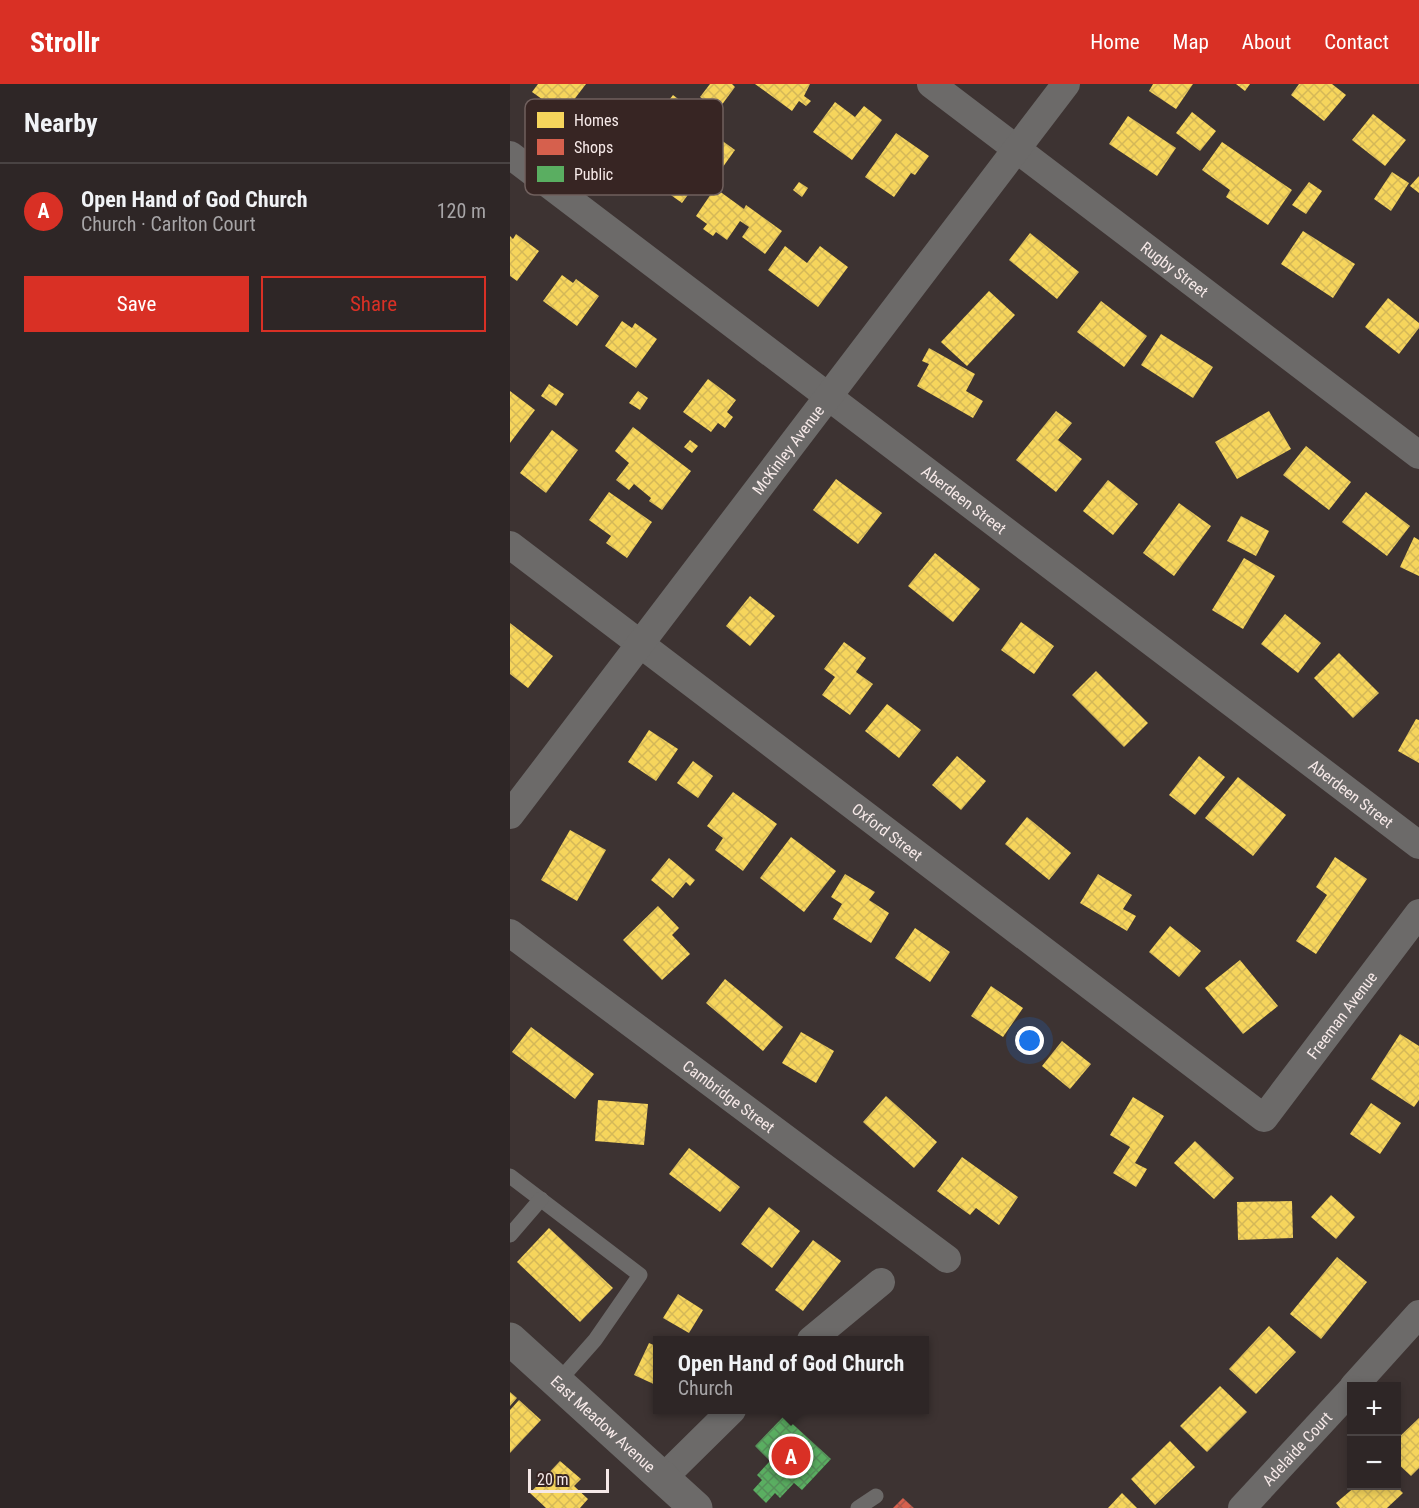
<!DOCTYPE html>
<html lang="en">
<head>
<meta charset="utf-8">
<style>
	body { margin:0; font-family:"Roboto Condensed",sans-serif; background:#362e2e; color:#f1f3f6 }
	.controls { position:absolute; right:18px; bottom:18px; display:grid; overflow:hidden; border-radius:0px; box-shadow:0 3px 9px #0003 }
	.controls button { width:54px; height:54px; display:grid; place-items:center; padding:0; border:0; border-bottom:2px solid #494343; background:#2e2626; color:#f1f3f6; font:30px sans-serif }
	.scale { position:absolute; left:18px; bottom:15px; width:81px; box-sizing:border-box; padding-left:6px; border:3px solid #f6e9e8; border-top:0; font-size:16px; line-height:21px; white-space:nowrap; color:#f6e9e8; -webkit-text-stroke:4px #372523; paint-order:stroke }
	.you { position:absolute; left:520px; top:957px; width:21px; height:21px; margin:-15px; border:4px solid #fff; border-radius:50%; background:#1a73e8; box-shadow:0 0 0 9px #1a73e833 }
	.badge { display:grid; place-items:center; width:39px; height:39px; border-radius:50%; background:#d93025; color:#fff; font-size:20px; font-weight:700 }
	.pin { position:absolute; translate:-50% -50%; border:3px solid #fff; box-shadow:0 2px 6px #0006 }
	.popup { position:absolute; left:143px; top:1252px; width:276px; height:78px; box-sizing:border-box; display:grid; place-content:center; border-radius:0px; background:#2e2626; filter:drop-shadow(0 2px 4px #0005); font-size:20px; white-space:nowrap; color:#a7a5a7 }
	.popup b { font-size:22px; color:#f1f3f6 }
	.popup::after { content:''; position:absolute; left:50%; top:100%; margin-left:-12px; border:12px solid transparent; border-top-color:#2e2626 }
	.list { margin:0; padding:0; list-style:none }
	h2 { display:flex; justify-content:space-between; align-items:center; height:78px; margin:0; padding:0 24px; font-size:26px }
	h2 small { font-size:20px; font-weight:400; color:#a7a5a7 }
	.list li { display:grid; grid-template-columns:39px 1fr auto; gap:18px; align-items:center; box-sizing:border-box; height:96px; padding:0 24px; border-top:2px solid #494343 }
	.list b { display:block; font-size:22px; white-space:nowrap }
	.list p { margin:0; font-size:20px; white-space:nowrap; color:#a7a5a7 }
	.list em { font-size:20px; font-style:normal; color:#a7a5a7 }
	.actions { display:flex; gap:12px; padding:18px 24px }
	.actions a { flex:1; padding:14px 0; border:2px solid #d93025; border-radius:0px; text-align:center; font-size:21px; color:#d93025 }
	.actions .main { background:#d93025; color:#fff }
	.map { position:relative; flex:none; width:909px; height:1424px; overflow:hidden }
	header { display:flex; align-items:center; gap:36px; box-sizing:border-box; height:84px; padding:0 30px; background:#d93025; color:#fff }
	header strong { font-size:28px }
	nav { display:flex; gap:33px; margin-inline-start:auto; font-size:21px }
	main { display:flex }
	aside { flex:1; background:#2e2626 }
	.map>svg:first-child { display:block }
	.homes { fill:url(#homes-cross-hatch) }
	.shops { fill:url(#shops-cross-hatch) }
	.public { fill:url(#public-cross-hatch) }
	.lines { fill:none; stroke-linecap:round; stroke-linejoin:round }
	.service { stroke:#6c6a69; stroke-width:15 }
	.minor { stroke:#6c6a69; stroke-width:28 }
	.tertiary { stroke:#6c6a69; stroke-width:33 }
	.labels { text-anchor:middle; stroke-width:6; stroke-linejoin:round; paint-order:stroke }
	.street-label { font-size:16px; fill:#f6e9e8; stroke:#372523 }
	.key { fill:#372523; stroke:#70605e; stroke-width:1.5 }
	.key-label { font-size:16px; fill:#f6e9e8 }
</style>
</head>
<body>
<header>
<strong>Strollr</strong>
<nav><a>Home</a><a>Map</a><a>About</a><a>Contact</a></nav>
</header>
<main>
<aside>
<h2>Nearby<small></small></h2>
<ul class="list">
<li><span class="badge">A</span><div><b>Open Hand of God Church</b><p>Church · Carlton Court</p></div><em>120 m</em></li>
</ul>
<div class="actions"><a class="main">Save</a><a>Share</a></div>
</aside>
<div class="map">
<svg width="909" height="1424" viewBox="0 0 909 1424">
	<defs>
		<pattern id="homes-cross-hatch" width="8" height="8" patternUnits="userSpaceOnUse" patternTransform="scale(1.5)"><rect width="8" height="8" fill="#f6d55c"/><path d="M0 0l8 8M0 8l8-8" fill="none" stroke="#d4b858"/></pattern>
		<pattern id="shops-cross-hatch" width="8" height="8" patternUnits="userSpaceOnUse" patternTransform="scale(1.5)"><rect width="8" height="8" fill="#d6604d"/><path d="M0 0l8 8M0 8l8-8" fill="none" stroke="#a5574b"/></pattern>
		<pattern id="public-cross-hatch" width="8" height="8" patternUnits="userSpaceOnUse" patternTransform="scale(1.5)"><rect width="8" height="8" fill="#5aae61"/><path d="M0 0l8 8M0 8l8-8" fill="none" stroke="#558f59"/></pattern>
	</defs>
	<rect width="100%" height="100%" fill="#3d3332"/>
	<!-- homes -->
	<g class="homes">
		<path d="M28,0h48l-23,30 -31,-22z"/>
		<path d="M200,0h22l3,3 -17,23 -18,-13z"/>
		<path d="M245,0h55l-6,12 7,5 -5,5 -7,-5 -7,10z"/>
		<path d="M643,0h40l-17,25 -27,-18z"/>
		<path d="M726,0h14l-5,7z"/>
		<path d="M789,0h33l14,11 -22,26 -33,-26z"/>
		<path d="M163,11l17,13 -18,23 -17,-13z"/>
		<path d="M111,17l17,12 -5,7 13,10 -23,31 -32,-22z"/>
		<path d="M325,18l20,15 9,-11 18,14 -30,40 -39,-28z"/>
		<path d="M682,28l24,19 -16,20 -24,-18z"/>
		<path d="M863,30l33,26 -21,26 -33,-26z"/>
		<path d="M618,32l48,32 -19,28 -48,-32z"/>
		<path d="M386,49l33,23 -14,19 -4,-2 -17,24 -29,-20z"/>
		<path d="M207,53l18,13 -15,21 -18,-12z"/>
		<path d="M712,58l70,48 -24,35 -42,-28 4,-7 -28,-20z"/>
		<path d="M177,66l14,10 -9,13 8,5 -18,25 -35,-25 19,-26 13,9z"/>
		<path d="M882,88l17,11 -18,28 -17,-12z"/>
		<path d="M909,92v17l-9,-7z"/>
		<path d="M289,98l9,6 -6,9 -9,-7z"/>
		<path d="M799,98l13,9 -16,23 -14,-9z"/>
		<path d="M205,104l29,21 2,-4 36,26 -17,23 -23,-17 7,-10 -9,-6 -13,19 -11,-8 -3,4 -10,-7 4,-5 -11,-8z"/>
		<path d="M793,147l52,33 -22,34 -52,-34z"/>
		<path d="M520,149l49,39 -22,27 -48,-39z"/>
		<path d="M6,150l23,17 -22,30 -7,-5v-40l3,3z"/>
		<path d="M275,162l22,17 13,-17 28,21 -30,40 -50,-37z"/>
		<path d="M52,191l11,8 3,-4 23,17 -22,30 -34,-25z"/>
		<path d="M479,207l26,24 -48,51 -26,-24z"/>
		<path d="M878,214l31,25v5l-20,26 -34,-27z"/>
		<path d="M591,217l46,35 -23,31 -47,-35z"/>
		<path d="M112,237l10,7 3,-5 22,16 -21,29 -31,-22z"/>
		<path d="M651,250l52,33 -20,31 -52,-33z"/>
		<path d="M419,264l46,26 -9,17 17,10 -10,17 -56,-32 12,-22 -7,-3z"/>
		<path d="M198,295l28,21 -9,12 6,5 -8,11 -7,-5 -7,9 -28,-20z"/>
		<path d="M39,300l15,10 -8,12 -15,-10z"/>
		<path d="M0,307l25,19 -25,33z"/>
		<path d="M128,307l10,7 -8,12 -11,-7z"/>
		<path d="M546,327l16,12 -14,17 24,19 -26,33 -40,-32z"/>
		<path d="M759,327l22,38 -54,30 -22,-37z"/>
		<path d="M123,343l58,44 -29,39 -13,-9 2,-3 -17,-14 -5,6 -13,-10 13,-17 -14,-12z"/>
		<path d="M42,346l26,20 -32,43 -26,-20z"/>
		<path d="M180,356l8,6 -6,7 -8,-6z"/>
		<path d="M796,362l45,36 -22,28 -46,-35z"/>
		<path d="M326,395l46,34 -24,31 -45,-34z"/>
		<path d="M598,396l30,24 -25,31 -30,-24z"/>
		<path d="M99,408l43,30 -25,36 -21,-15 5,-7 -22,-16z"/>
		<path d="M856,408l44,34 -23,30 -45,-34z"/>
		<path d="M669,419l32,23 -37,50 -31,-23z"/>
		<path d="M731,432l28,15 -13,25 -29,-15z"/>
		<path d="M904,453l5,3v36l-19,-9z"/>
		<path d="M425,469l45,36 -27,33 -45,-36z"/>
		<path d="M734,474l31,18 -32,53 -31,-19z"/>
		<path d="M240,512l25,20 -25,30 -24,-20z"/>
		<path d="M775,530l36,29 -23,30 -37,-29z"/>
		<path d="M511,538l33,24 -20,28 -33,-24z"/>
		<path d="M0,539l43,33 -25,32 -18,-14z"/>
		<path d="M334,558l22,16 -10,14 17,12 -23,31 -28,-20 13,-18 -11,-8z"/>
		<path d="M829,569l40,40 -26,25 -39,-40z"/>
		<path d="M586,587l52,52 -24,24 -52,-52z"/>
		<path d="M377,620l34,26 -22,28 -34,-27z"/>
		<path d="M906,635l3,1v43l-21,-12z"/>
		<path d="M139,646l29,19 -22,32 -28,-19z"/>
		<path d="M447,672l29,25 -25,29 -29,-25z"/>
		<path d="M689,672l26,21 -30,38 -26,-20z"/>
		<path d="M183,677l20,15 -15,22 -21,-15z"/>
		<path d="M728,693l48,38 -33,41 -48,-38z"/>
		<path d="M223,708l44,32 -34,47 -28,-21 8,-12 -16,-12z"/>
		<path d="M517,733l44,36 -22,27 -44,-36z"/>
		<path d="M60,746l36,20 -29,51 -36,-21z"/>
		<path d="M281,753l45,34 -32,41 -44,-34z"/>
		<path d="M825,773l32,22 -51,75 -20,-13 31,-46 -11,-8z"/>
		<path d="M159,774l26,22 -5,6 -4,-4 -13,16 -22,-18z"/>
		<path d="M335,790l30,18 -6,8 20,13 -18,30 -38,-24 9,-15 -11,-7z"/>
		<path d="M588,790l34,21 -9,14 13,7 -9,15 -47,-28z"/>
		<path d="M148,822l21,22 -7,7 18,19 -28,26 -39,-40z"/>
		<path d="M660,842l31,25 -22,26 -30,-25z"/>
		<path d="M405,844l35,24 -20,30 -35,-24z"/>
		<path d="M730,876l38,46 -35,28 -38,-46z"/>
		<path d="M215,895l58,48 -20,24 -57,-48z"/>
		<path d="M481,902l32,22 -20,29 -32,-21z"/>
		<path d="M21,943l63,47 -19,25 -63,-47z"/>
		<path d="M291,948l33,19 -18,32 -34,-20z"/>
		<path d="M890,950l19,12v54l-5,7 -43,-28z"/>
		<path d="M552,957l29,23 -21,25 -28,-23z"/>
		<path d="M376,1012l51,46 -23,26 -51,-46z"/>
		<path d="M623,1013l31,19 -29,47 12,6 -11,18 -23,-14 17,-26 -20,-12z"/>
		<path d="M88,1016l50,4 -4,41 -49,-4z"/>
		<path d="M861,1019l30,20 -21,31 -30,-20z"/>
		<path d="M685,1057l39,37 -20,21 -40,-36z"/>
		<path d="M179,1064l51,39 -20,25 -51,-38z"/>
		<path d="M452,1073l56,40 -19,28 -23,-17 -6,7 -33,-24z"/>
		<path d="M821,1111l24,22 -19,22 -25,-22z"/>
		<path d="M782,1117l1,37 -55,2 -1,-38z"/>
		<path d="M259,1123l31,24 -28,37 -31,-24z"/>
		<path d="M39,1144l64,60 -33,34 -63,-60z"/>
		<path d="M303,1156l28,21 -38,50 -28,-21z"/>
		<path d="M827,1173l30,25 -46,57 -31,-25z"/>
		<path d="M168,1210l25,16 -14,23 -26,-15z"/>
		<path d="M759,1242l27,26 -40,42 -27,-25z"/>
		<path d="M139,1259l9,4v39l-24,-11z"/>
		<path d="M710,1302l27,26 -40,40 -27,-26z"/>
		<path d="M0,1308l7,6 -7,8z"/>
		<path d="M9,1316l22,20 -31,33v-43z"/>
		<path d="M909,1334v50l-8,8 -15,-14v-22z"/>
		<path d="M660,1357l25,26 -40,38 -24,-26z"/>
		<path d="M50,1377l21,18 -7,7 14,13 -8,9h-34l-16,-15z"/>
		<path d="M846,1402h40l7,7 -16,15h-47l-4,-5z"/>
		<path d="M612,1409l15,15h-29z"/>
	</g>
	<!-- shops -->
	<path class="shops" d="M393,1414l11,10h-21z"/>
	<!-- public -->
	<path class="public" d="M274,1332l47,43 -29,31 -8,-7 -14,15 -5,-5 -9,10 -13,-13 9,-10 -5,-5 13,-14 -15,-15z"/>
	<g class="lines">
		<!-- service -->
		<g class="service">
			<path d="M0,1092l130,99 -45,65 -38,43"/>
			<path d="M0,1151l31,-36"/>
			<path d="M348,1424l18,-12"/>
		</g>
		<!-- minor -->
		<g class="minor">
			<path id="s1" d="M421,0l488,371"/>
			<path id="s2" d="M0,71l909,690"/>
			<path id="s3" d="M0,461l754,573 155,-205"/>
			<path id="s4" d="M0,731l556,-731"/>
			<path id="s5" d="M0,849l437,326"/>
			<path d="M301,1256l70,-58"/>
			<path d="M844,1302l65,-72"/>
			<path d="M153,1394l69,-68"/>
			<path id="s6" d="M732,1424l110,-119"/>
		</g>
		<!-- tertiary -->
		<path class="tertiary" id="s7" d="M0,1255l186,169"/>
	</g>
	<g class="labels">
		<!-- street labels -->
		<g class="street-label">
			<text dy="6" stroke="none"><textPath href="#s1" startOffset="306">Rugby Street</textPath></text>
			<text dy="6" stroke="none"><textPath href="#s4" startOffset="459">McKinley Avenue</textPath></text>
			<text dy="6" stroke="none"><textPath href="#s2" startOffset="570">Aberdeen Street</textPath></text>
			<text dy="6" stroke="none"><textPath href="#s2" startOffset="1056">Aberdeen Street</textPath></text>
			<text dy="6" stroke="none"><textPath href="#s3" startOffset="474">Oxford Street</textPath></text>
			<text dy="6" stroke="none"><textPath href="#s3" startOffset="1076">Freeman Avenue</textPath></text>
			<text dy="6" stroke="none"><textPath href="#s5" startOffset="273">Cambridge Street</textPath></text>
			<text dy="6" stroke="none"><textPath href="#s7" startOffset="126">East Meadow Avenue</textPath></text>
			<text dy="6" stroke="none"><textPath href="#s6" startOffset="81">Adelaide Court</textPath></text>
		</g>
	</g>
	<!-- legend -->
	<rect x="15" y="15" width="198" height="96" rx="9" class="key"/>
	<rect x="27" y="28" width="27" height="16" fill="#f6d55c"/>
	<rect x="27" y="55" width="27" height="16" fill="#d6604d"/>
	<rect x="27" y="82" width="27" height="16" fill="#5aae61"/>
	<g class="key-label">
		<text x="64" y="42">Homes</text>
		<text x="64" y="69">Shops</text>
		<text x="64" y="96">Public</text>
	</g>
</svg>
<div class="controls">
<button>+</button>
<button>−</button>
</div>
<div class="scale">20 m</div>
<div class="you"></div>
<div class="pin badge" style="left:281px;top:1372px">A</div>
<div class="popup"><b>Open Hand of God Church</b>Church</div>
</div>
</main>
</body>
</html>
